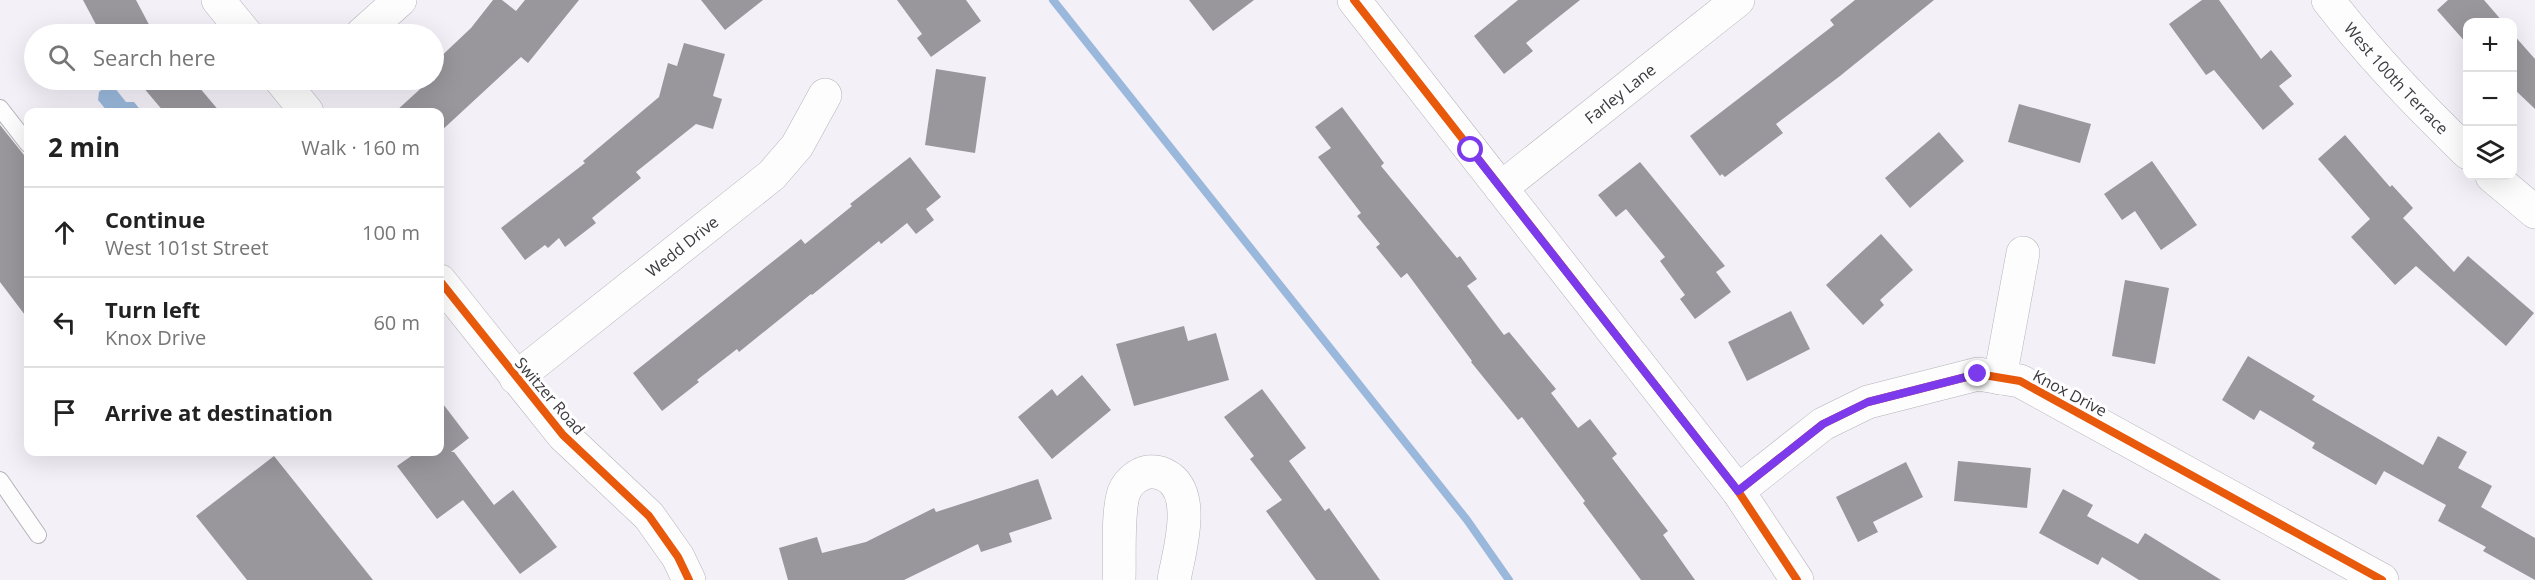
<!DOCTYPE html>
<html lang="en">
<head>
<meta charset="utf-8">
<style>
	body { margin:0; font-family:"Open Sans",sans-serif; background:#f6f6f6; color:#222 }
	.controls { position:absolute; right:18px; top:18px; display:grid; overflow:hidden; border-radius:12px; box-shadow:0 6px 24px #0002 }
	.controls button { width:54px; height:54px; display:grid; place-items:center; padding:0; border:0; border-bottom:2px solid #e0e0e0; background:#fff; color:#222; font:30px sans-serif }
	.stop { position:absolute; width:18px; height:18px; margin:-14px; border:4px solid #7c3aed; border-radius:50%; background:#fff }
	.stop.end { background:#7c3aed; border-color:#fff; box-shadow:0 2px 6px #0008 }
	.list { margin:0; padding:0; list-style:none }
	h2 { display:flex; justify-content:space-between; align-items:center; height:78px; margin:0; padding:0 24px; font-size:26px }
	h2 small { font-size:20px; font-weight:400; color:#767676 }
	.list li { display:grid; grid-template-columns:39px 1fr auto; gap:18px; align-items:center; box-sizing:border-box; height:90px; padding:0 24px; border-top:2px solid #e0e0e0 }
	.list b { display:block; font-size:22px; white-space:nowrap }
	.list p { margin:0; font-size:20px; white-space:nowrap; color:#767676 }
	.list em { font-size:20px; font-style:normal; color:#767676 }
	.icon { flex:none; width:33px; height:33px; fill:none; stroke:currentColor; stroke-width:2; stroke-linecap:round; stroke-linejoin:round }
	.map { position:relative; flex:none; width:2535px; height:580px; overflow:hidden }
	.search { position:absolute; background:#fff; box-shadow:0 6px 24px #0002; left:24px; top:24px; width:420px; height:66px; display:flex; align-items:center; gap:15px; box-sizing:border-box; padding:0 21px; border-radius:33px; color:#767676; font-size:22px }
	.panel { position:absolute; background:#fff; box-shadow:0 6px 24px #0002; left:24px; top:108px; width:420px; height:348px; border-radius:12px }
	.map>svg:first-child { display:block }
	.water { fill:#9ab8db }
	.lines { fill:none; stroke-linecap:round; stroke-linejoin:round }
	.stream { stroke:#9ab8db; stroke-width:8 }
	.building { fill:#99969c }
	.service-casing { stroke:#b5b2b8; stroke-width:18 }
	.minor-casing { stroke:#b5b2b8; stroke-width:34 }
	.service { stroke:#fdfdfe; stroke-width:16 }
	.minor { stroke:#fdfdfe; stroke-width:33 }
	.cycleway-casing { stroke:#fefefe; stroke-width:11 }
	.cycleway { stroke:#e8590c; stroke-width:8 }
	.route { stroke:#7c3aed; stroke-width:8 }
	.labels { text-anchor:middle; stroke-width:6; stroke-linejoin:round; paint-order:stroke }
	.street-label { font-size:16px; fill:#3b393e; stroke:#fefefe }
</style>
</head>
<body>
<div class="map">
<svg width="2535" height="580" viewBox="0 0 2535 580">
	<rect width="100%" height="100%" fill="#f4f0f8"/>
	<!-- water -->
	<path class="water" d="M105,87h9l12,15h8l8,10h-34l-10,-12 1,-8z"/>
	<g class="lines">
		<!-- stream -->
		<path class="stream" d="M1053,0l414,520 42,60"/>
	</g>
	<!-- building -->
	<g class="building">
		<path d="M83,0h53l18,34h-53z"/>
		<path d="M493,0h9l14,11 9,-11h54l-51,63 -7,-6 -81,75v-20h-45l35,-32h4v-17l37,-35z"/>
		<path d="M701,0h62l-38,30z"/>
		<path d="M897,0h69l15,21 -50,36 -14,-19 5,-4z"/>
		<path d="M1189,0h65l-41,31z"/>
		<path d="M1518,0h62l-54,43 7,8 -29,23 -30,-38z"/>
		<path d="M1855,0h79l-94,76 -64,48 7,9 -58,44 -3,-3 -2,2 -30,-40 144,-111 -4,-5z"/>
		<path d="M2202,0h17l42,59 10,-9 21,26 -13,10 15,18 -31,26 -49,-60 -8,5 -37,-51z"/>
		<path d="M2448,0h36l19,22h-35v23l-31,-35z"/>
		<path d="M2512,33l23,26v50l-23,-22z"/>
		<path d="M684,43l41,11 -12,42 9,3 -9,30 -17,-5 -60,48 5,6 -49,40 4,5 -31,24 -6,-9 -11,10 -3,-3 -20,15 -24,-32 84,-65 -2,-2 76,-64 9,-34 9,3z"/>
		<path d="M936,69l50,8 -11,76 -50,-8z"/>
		<path d="M137,80h56l27,32h-56z"/>
		<path d="M2019,104l72,20 -11,39 -72,-21z"/>
		<path d="M1342,107l42,56 -3,3 76,92 3,-2 17,23 -10,7 37,49 5,-3 47,57 -5,4 27,35 12,-9 27,35 -5,4 56,73 -5,4 32,45h-54l-58,-77 2,-2 -63,-84 -4,3 -47,-58 1,-1 -65,-88 -6,5 -25,-31 4,-3 -23,-28 4,-3 -43,-56 13,-9 -16,-21z"/>
		<path d="M0,125l28,35v159l-28,-37z"/>
		<path d="M1939,132l25,29 -54,47 -25,-30z"/>
		<path d="M2345,135l45,52 2,-2 21,23 -10,10 51,54 14,-16 66,57 -28,33 -90,-80 -21,19 -44,-48 19,-18 -52,-60z"/>
		<path d="M910,157l31,40 -15,12 8,11 -18,14 -9,-11 -26,21 -2,-3 -67,54 -1,-1 -72,58 -2,-3 -40,31 2,2 -37,29 -29,-38 168,-134 4,5 47,-38 -2,-2z"/>
		<path d="M2152,161l45,64 -36,25 -26,-39 -13,9 -18,-26z"/>
		<path d="M1640,162l85,104 -9,6 15,20 -36,27 -15,-20 5,-4 -25,-34 5,-4 -39,-48 -10,8 -18,-22z"/>
		<path d="M1881,234l32,36 -33,30 4,5 -21,20 -37,-40z"/>
		<path d="M2125,280l44,8 -14,76 -43,-8z"/>
		<path d="M1791,311l19,38 -63,32 -19,-39z"/>
		<path d="M1184,326l4,15 28,-8 13,47 -95,26 -18,-62z"/>
		<path d="M2248,356l67,40 -3,4 111,65 15,-29 29,16 -9,16 34,18 -11,21 54,31v42l-52,-29 3,-4 -48,-26 8,-16 -62,-34 -8,14 -64,-37 3,-5 -55,-33 -6,10 -32,-20z"/>
		<path d="M1082,375l29,35 -59,49 -34,-42 34,-28 5,7z"/>
		<path d="M1262,389l44,59 -17,13 36,50 4,-3 51,72h-64l-50,-69 16,-11 -32,-41 4,-3 -30,-39z"/>
		<path d="M440,400l29,38 -18,14h3l40,53 19,-15 44,57 -37,27 -57,-74 -26,19 -40,-53 20,-14h23z"/>
		<path d="M274,456l99,124h-126l-51,-64z"/>
		<path d="M1958,461l73,7 -4,40 -73,-7z"/>
		<path d="M1906,462l17,35 -50,25 5,10 -20,10 -22,-45z"/>
		<path d="M1038,479l14,40 -43,14 3,9 -31,10 -3,-8 -74,36h-116l-9,-32 38,-11 5,16 44,-11 68,-34 2,4z"/>
		<path d="M2063,489l30,16 -6,11 51,28 7,-11 76,47h-82l-37,-23 -4,8 -59,-32z"/>
	</g>
	<g class="lines">
		<defs>
			<g id="service">
				<path d="M0,108l28,36"/>
				<path d="M0,480l38,55"/>
			</g>
			<g id="minor">
				<path d="M218,0l28,34"/>
				<path d="M1354,0l384,491 59,89"/>
				<path id="s1" d="M2328,0c42,55 90,105 140,153"/>
				<path d="M362,34l38,-34"/>
				<path d="M281,80l26,32"/>
				<path d="M2492,176l43,36"/>
				<path id="s2" d="M1501,188l237,-188"/>
				<path d="M440,281l123,154 86,81 29,41 11,23"/>
				<path id="s3" d="M516,378l256,-203 25,-29 28,-51"/>
				<path d="M2000,378l23,-125"/>
				<path d="M1738,491l85,-67 45,-22 110,-28 42,7 362,199"/>
				<path d="M1119,580c1,-23 -2,-68 5,-88 4,-10 14,-18 24,-20 9,-1 15,1 22,6 26,20 9,74 4,102"/>
			</g>
		</defs>
		<!-- service casing -->
		<use href="#service" class="service-casing"/>
		<!-- minor casing -->
		<use href="#minor" class="minor-casing"/>
		<!-- service -->
		<use href="#service" class="service"/>
		<!-- minor -->
		<use href="#minor" class="minor"/>
		<defs>
			<g id="cycleway">
				<path d="M1354,0l384,491 59,89"/>
				<path d="M440,281l123,154 86,81 29,41 11,23"/>
				<path d="M1738,491l85,-67 45,-22 110,-28 42,7 362,199"/>
			</g>
		</defs>
		<!-- cycleway casing -->
		<use href="#cycleway" class="cycleway-casing"/>
		<!-- cycleway -->
		<use href="#cycleway" class="cycleway"/>
	</g>
	<g class="lines">
		<!-- route -->
		<path class="route" d="M1471,150l267,341 85,-67 45,-22 110,-28"/>
	</g>
	<g class="labels">
		<!-- street labels -->
		<g class="street-label">
			<text dy="6" stroke="none"><textPath href="#s1" startOffset="104">West 100th Terrace</textPath></text>
			<text dy="6" stroke="none"><textPath href="#s2" startOffset="152">Farley Lane</textPath></text>
			<text dy="6" stroke="none"><textPath href="#s3" startOffset="212">Wedd Drive</textPath></text>
			<text transform="translate(2070 393) rotate(28)" y="6">Knox Drive</text>
			<text transform="translate(550 396) rotate(49)" y="6">Switzer Road</text>
		</g>
	</g>
</svg>
<div class="controls">
<button>+</button>
<button>−</button>
<button><svg class="icon" aria-label="layers" viewBox="0 0 24 24"><path d="M12 4l9 5-9 5-9-5zM3 14l9 5 9-5"/></svg></button>
</div>
<div class="stop" style="left:1471px;top:150px"></div>
<div class="stop end" style="left:1978px;top:374px"></div>
<div class="search"><svg class="icon" aria-label="search" viewBox="0 0 24 24"><circle cx="10" cy="10" r="6"/><path d="M15 15l6 6"/></svg>Search here</div>
<section class="panel">
<h2>2 min<small>Walk · 160 m</small></h2>
<ul class="list">
<li><svg class="icon" aria-label="ahead" viewBox="0 0 24 24"><path d="M12 20V5M6 11l6-6 6 6"/></svg><div><b>Continue</b><p>West 101st Street</p></div><em>100 m</em></li>
<li><svg class="icon" aria-label="left" viewBox="0 0 24 24"><path d="M17 20v-9H6M10 6l-5 5 5 5"/></svg><div><b>Turn left</b><p>Knox Drive</p></div><em>60 m</em></li>
<li><svg class="icon" aria-label="arrive" viewBox="0 0 24 24"><path d="M6 21V4h12l-3 4 3 4H6"/></svg><div><b>Arrive at destination</b></div></li>
</ul>
</section>
</div>
</body>
</html>
